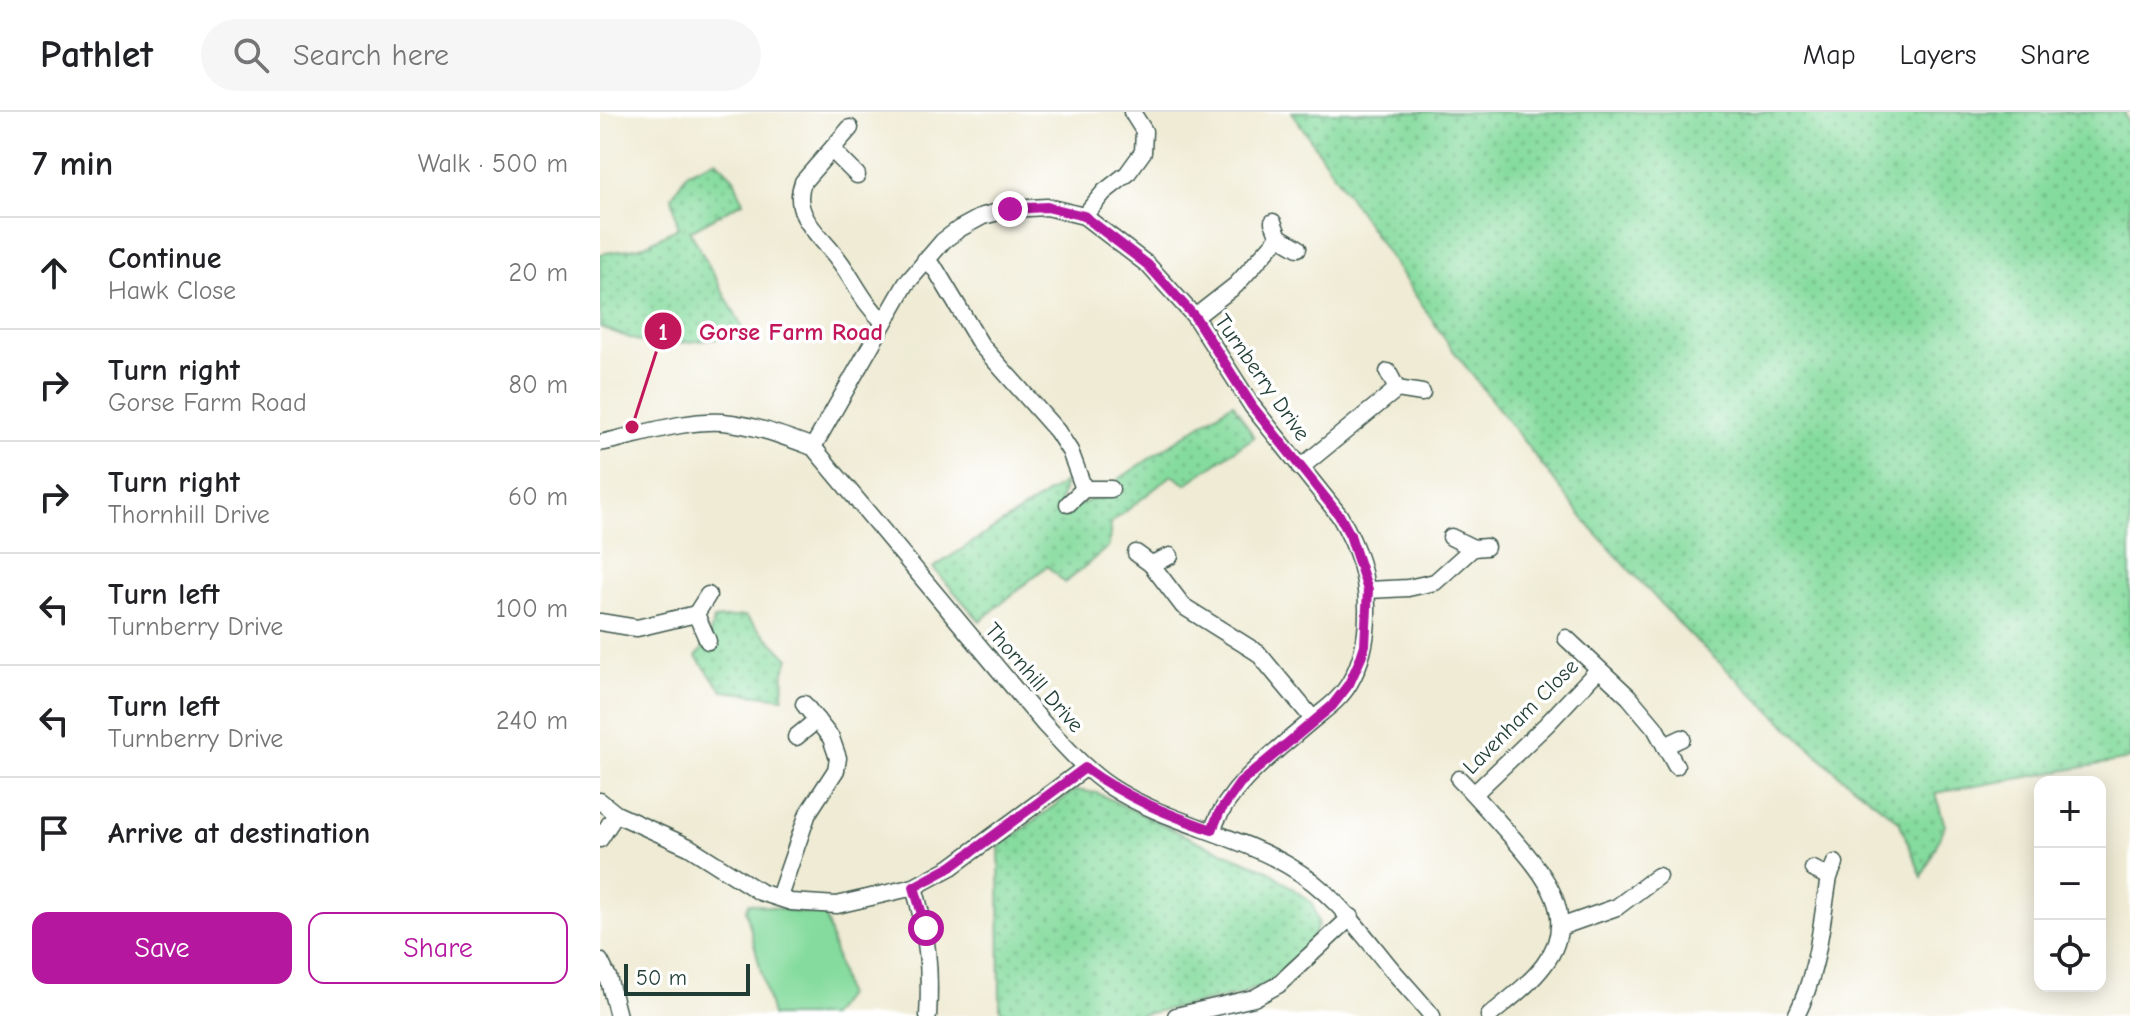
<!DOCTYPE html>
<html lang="en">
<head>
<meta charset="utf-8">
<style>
	body { margin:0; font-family:"Comic Neue",sans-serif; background:#f6f6f6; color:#202124 }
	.controls { position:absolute; right:24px; bottom:24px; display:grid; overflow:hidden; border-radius:16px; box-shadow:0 4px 20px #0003 }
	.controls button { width:72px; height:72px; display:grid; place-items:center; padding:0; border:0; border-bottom:2px solid #e0e0e0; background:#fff; color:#202124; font:40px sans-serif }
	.scale { position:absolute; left:24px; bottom:20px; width:126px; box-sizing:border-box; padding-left:8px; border:4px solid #1f3d34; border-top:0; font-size:22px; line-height:28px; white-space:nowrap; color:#1f3d34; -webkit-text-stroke:6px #fff; paint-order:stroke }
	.stop { position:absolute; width:24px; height:24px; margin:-18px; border:6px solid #b5179e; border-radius:50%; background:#fff }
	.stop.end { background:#b5179e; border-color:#fff; box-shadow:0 2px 8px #0008 }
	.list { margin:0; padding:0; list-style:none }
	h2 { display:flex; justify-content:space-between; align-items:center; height:104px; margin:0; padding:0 32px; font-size:34px }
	h2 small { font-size:26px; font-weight:400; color:#757577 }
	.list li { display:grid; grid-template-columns:52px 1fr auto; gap:24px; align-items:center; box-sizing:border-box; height:112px; padding:0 32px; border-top:2px solid #e0e0e0 }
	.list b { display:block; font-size:30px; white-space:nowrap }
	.list p { margin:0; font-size:26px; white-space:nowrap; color:#757577 }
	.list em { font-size:26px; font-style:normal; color:#757577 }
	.actions { display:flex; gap:16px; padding:24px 32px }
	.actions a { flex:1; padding:18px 0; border:2px solid #b5179e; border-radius:16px; text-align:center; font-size:28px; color:#b5179e }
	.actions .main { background:#b5179e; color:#fff }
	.icon { flex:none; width:44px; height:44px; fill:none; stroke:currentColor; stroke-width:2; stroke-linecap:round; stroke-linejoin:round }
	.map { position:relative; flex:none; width:1530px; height:904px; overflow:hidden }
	header { display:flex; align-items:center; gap:48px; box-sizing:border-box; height:112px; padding:0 40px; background:#fff; border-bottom:2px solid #e0e0e0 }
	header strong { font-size:38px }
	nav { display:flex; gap:44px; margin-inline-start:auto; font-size:28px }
	.search { width:560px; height:72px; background:#f6f6f6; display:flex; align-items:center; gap:20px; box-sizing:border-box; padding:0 28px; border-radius:44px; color:#757577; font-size:30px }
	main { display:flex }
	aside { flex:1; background:#fff }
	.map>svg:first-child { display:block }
	.grass { fill:url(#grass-dots); stroke:#528c69; stroke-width:2 }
	.park { fill:#85db9e; stroke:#528c69; stroke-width:2 }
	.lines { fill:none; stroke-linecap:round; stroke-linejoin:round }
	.minor-casing { stroke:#3e574c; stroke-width:19 }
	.minor { stroke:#fff; stroke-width:16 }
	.route { stroke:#b5179e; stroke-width:10 }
	.labels { text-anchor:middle; stroke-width:7; stroke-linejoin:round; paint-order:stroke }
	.street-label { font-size:22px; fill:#1f3d34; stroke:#fff }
	.leader { fill:none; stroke:#c2185b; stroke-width:3 }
	.callout-dot { fill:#c2185b; stroke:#fff; stroke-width:3 }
	.mark-label { font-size:24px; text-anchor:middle; font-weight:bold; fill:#fff }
	.callout-label { font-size:24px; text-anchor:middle; font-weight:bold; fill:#c2185b; stroke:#fff; stroke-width:7; stroke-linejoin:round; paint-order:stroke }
</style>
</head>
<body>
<header>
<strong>Pathlet</strong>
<div class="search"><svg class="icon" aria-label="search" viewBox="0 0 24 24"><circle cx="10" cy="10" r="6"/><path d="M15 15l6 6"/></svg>Search here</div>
<nav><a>Map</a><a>Layers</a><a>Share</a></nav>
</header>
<main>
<aside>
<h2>7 min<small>Walk · 500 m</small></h2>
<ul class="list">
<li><svg class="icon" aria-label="ahead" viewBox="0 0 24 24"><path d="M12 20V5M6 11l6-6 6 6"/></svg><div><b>Continue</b><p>Hawk Close</p></div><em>20 m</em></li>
<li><svg class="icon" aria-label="right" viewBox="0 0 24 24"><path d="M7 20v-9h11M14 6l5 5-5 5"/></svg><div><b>Turn right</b><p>Gorse Farm Road</p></div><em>80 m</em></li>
<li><svg class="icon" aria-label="right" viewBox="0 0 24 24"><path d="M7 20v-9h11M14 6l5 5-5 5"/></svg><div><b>Turn right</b><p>Thornhill Drive</p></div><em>60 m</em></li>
<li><svg class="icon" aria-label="left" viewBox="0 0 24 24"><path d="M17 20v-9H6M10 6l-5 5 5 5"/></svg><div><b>Turn left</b><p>Turnberry Drive</p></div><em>100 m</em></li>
<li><svg class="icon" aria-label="left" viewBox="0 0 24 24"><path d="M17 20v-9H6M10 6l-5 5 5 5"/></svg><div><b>Turn left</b><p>Turnberry Drive</p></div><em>240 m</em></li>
<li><svg class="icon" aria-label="arrive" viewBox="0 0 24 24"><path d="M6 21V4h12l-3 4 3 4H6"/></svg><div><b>Arrive at destination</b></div></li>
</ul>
<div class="actions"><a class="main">Save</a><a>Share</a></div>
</aside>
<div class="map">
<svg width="1530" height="904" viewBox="0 0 1530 904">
	<defs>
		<pattern id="grass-dots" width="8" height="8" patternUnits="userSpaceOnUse" patternTransform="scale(2)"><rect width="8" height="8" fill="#85db9e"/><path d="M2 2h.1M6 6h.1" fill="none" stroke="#6cb382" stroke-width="1.8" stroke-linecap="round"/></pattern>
	</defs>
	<rect width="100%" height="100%" fill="#fff"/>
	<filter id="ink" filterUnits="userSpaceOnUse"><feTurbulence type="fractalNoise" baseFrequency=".0125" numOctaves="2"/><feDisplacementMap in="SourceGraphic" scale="16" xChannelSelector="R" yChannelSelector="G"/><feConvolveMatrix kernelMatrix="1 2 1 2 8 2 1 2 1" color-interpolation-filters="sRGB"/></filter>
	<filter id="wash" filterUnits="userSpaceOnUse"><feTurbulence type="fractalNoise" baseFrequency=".006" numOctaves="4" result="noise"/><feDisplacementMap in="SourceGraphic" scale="32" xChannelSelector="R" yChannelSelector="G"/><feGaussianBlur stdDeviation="1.8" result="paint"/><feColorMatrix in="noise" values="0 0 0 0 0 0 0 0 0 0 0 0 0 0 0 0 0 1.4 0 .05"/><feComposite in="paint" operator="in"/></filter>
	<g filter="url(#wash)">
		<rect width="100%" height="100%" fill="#efebd4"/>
		<!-- grass -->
		<g class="grass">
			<path d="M692,0h833l5,20v627l-195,34 10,33 -23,51 -23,-56 -60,-46 -152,-143 -96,-104 -142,-183z"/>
			<path d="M116,48l18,18 9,24 -53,29 57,105 -95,10 -52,-19v-73l41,-7 37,-19 -6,-32 16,-24z"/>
			<path d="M633,291l21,34 -68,47 -14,-9 -61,48 -2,23 -44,37 -18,-17 -67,55 -47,-53 132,-86 -5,20 8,8 25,-11 20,-4 3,-14z"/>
			<path d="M145,504l44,42 -5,13 -1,27 -60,-7 -27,-34 12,-16 6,-22z"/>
			<path d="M475,678l22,3 102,49 69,28 44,33 7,21 -8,16 -20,22 -23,21 -29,12 -105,21h-128l-6,-7 -1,-162z"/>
		</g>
		<!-- park -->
		<path class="park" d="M149,791l48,9 28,2 21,81 -16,21h-58l-26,-106z"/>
	</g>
	<g filter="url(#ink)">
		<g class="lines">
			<defs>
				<g id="minor">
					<path d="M250,16l-47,54c-13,33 18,54 35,77 16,21 25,44 45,62"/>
					<path d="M232,38l25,25"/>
					<path d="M484,104l20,-24 23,-18 16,-22 1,-21 -12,-19"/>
					<path d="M673,110l6,15 19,11"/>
					<path d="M325,148l11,10 45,75 76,86 13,20 14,38"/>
					<path d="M595,205l41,-32 43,-48"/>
					<path d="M788,260l9,17 25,4"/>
					<path d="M0,331c37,-7 86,-24 123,-21 32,3 60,14 90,25l231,277c21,22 41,46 67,63 54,35 122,46 178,79 42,24 69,62 99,99 14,17 30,33 44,51"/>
					<path d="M213,335l93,-163 37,-43 16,-12 24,-13 27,-7 37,-2 37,9 64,49 47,52 57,89 87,109c19,33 29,61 28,99 0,24 -5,48 -18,70 -10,17 -25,26 -39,38 -37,32 -79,61 -98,108"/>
					<path d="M700,356l97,-79"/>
					<path d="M468,392l16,-15h27"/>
					<path d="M851,425l22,11 13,-1"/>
					<path d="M536,441l15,11 19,-8"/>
					<path d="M551,452l32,42 75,47 55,66"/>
					<path d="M768,478l40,-2 27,-6 38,-34"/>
					<path d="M108,483l-12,19 12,27"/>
					<path d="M0,510l37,6 59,-14"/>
					<path d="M966,526l63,59 26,31 21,38"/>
					<path d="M196,625l21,-17"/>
					<path d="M1065,634l17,-8"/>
					<path d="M859,667c18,18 34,37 51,56 32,37 72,80 34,130 -15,20 -36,35 -55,51"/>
					<path d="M874,682l72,-69 52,-55"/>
					<path d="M0,689l16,13 73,33 71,45 31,10 46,3 77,-18 37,-20 134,-99"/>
					<path d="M0,727l16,-25"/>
					<path d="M1213,757l16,8"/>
					<path d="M314,775c13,44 17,83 14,129"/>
					<path d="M179,785l29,-84 28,-43 2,-12 -7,-20 -27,-34"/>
					<path d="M960,815l57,-20 41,-31"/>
					<path d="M0,849l8,16 10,39"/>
					<path d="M576,904l78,-18 24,-13 73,-68"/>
					<path d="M1196,904c22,-43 25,-92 33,-139l6,-14"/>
				</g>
			</defs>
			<!-- minor casing -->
			<use href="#minor" class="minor-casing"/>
			<!-- minor -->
			<use href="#minor" class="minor"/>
		</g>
	</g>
	<g class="lines" filter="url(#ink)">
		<!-- route -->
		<path class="route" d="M326,816l-12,-41 37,-20 134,-99c40,29 81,46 127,62l7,-17 21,-30 92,-77 17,-22 11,-24 5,-15 3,-55 -18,-55 -11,-20 -87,-109 -57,-89 -47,-52 -64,-49 -37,-9 -37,2"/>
	</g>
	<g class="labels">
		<!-- street labels -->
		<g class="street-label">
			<text transform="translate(663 265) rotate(55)" y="8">Turnberry Drive</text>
			<text transform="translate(435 565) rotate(49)" y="8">Thornhill Drive</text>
			<text transform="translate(920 604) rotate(-45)" y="8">Lavenham Close</text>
		</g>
	</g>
	<!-- callouts -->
	<path class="leader" d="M32 315L63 219"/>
	<g class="callout-dot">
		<circle cx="32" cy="315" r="8"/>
		<circle cx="63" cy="219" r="20"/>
	</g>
	<g class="mark-label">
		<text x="63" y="228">1</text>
	</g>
	<g class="callout-label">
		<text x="191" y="228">Gorse Farm Road</text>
	</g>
</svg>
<div class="controls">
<button>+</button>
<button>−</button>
<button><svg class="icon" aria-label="locate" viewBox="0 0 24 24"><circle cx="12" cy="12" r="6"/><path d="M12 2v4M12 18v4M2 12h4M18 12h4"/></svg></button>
</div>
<div class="scale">50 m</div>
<div class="stop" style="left:326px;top:816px"></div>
<div class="stop end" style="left:410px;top:97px"></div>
</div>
</main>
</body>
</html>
